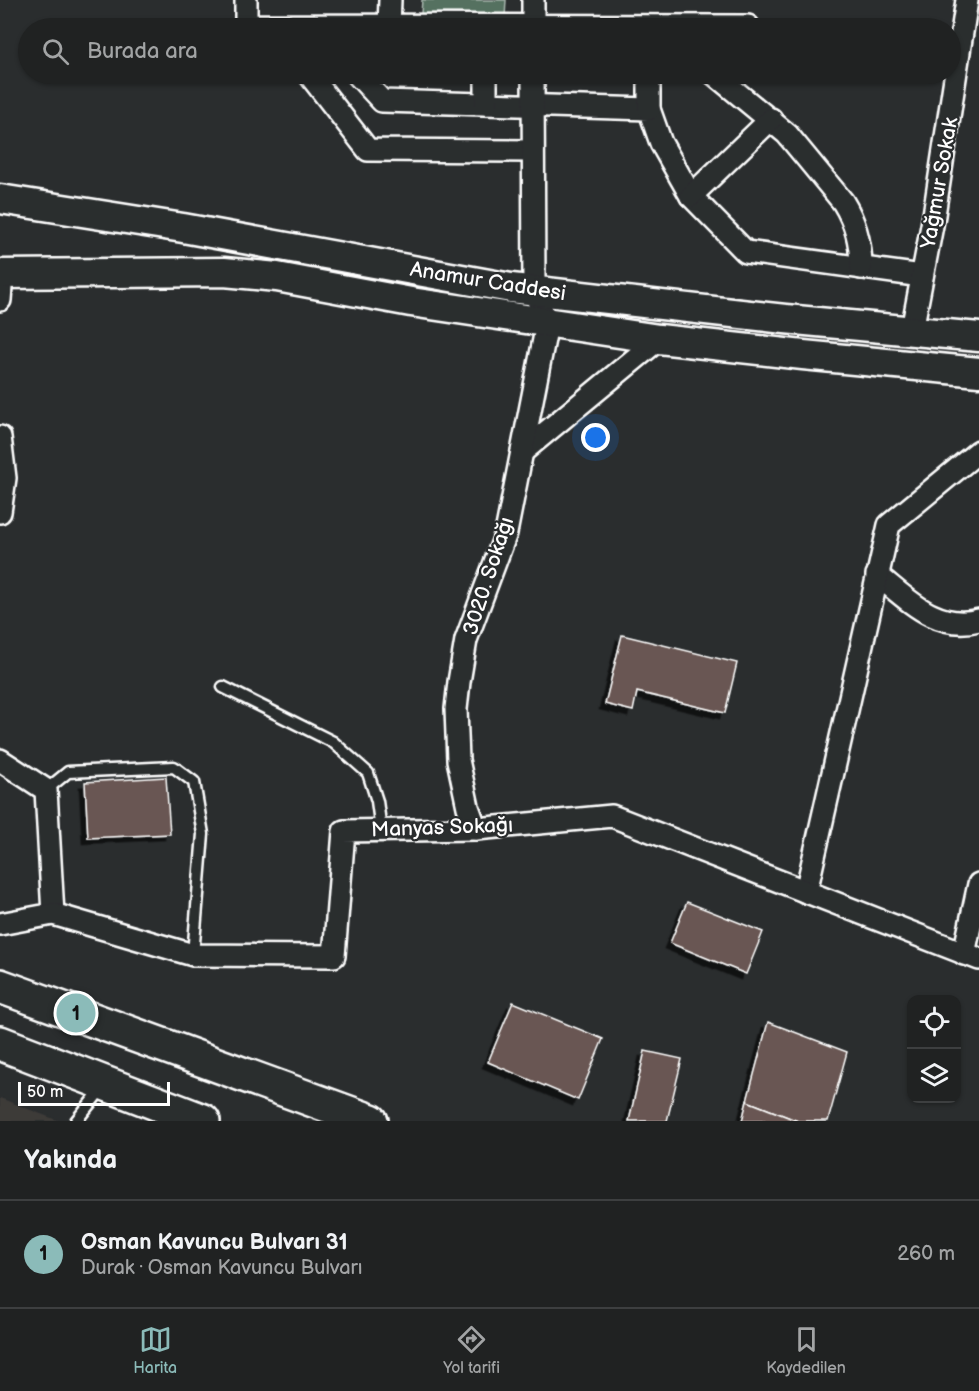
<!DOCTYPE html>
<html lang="tr">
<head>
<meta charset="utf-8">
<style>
	body { margin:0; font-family:"Balsamiq Sans",sans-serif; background:#282a2a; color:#f1f3f6 }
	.controls { position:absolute; right:18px; bottom:18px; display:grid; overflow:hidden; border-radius:12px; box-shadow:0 2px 4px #0004 }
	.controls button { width:54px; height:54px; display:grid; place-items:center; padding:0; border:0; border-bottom:2px solid #3d3f40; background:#202222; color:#f1f3f6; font:30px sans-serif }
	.scale { position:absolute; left:18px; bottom:15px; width:152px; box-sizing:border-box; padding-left:6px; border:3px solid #fff; border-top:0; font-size:16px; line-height:21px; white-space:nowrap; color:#fff; -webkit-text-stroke:4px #2a2d2e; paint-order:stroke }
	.you { position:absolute; left:596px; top:438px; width:21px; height:21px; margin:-15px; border:4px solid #fff; border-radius:50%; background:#1a73e8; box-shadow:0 0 0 9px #1a73e833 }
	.badge { display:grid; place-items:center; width:39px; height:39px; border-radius:50%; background:#8bbbb9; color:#111; font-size:20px; font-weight:700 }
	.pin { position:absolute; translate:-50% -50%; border:3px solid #fff; box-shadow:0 2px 6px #0006 }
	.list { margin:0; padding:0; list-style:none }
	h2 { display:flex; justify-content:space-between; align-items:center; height:78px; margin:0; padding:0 24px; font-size:26px }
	h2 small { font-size:20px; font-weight:400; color:#a2a4a5 }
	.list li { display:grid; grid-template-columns:39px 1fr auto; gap:18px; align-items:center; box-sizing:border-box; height:108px; padding:0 24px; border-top:2px solid #3d3f40 }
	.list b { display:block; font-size:22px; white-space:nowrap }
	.list p { margin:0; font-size:20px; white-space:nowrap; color:#a2a4a5 }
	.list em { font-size:20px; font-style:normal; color:#a2a4a5 }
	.icon { flex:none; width:33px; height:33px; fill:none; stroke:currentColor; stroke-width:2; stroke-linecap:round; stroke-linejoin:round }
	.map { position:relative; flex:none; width:979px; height:1121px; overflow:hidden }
	.search { position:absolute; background:#202222; box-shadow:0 2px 4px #0004; left:18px; right:18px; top:18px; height:66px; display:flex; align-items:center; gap:15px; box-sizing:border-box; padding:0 21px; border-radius:33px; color:#a2a4a5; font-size:22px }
	.sheet { height:186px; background:#202222 }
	nav { display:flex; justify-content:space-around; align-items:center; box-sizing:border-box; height:84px; border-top:2px solid #3d3f40; background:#202222; font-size:16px; color:#a2a4a5 }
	nav a { display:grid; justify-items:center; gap:3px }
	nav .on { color:#8bbbb9 }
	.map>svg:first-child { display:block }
	.built { fill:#3d3a39 }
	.green { fill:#557160; stroke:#aab8b0; stroke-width:1.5 }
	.building { fill:#695752; stroke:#fff; stroke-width:1.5; filter:url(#shadow) }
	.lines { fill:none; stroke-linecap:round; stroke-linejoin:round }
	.lane-casing { stroke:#fff; stroke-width:15 }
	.street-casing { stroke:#fff; stroke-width:26 }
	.secondary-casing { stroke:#fff; stroke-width:33 }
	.highway-casing { stroke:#fff; stroke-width:38 }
	.lane { stroke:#2a2d2e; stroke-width:10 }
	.street { stroke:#2a2d2e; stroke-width:21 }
	.secondary { stroke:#2a2d2e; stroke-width:28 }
	.highway { stroke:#2a2d2e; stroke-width:33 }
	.labels { text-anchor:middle; stroke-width:4.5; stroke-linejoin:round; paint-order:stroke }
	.street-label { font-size:21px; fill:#fff; stroke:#2a2d2e }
</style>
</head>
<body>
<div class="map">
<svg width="979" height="1121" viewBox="0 0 979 1121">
	<defs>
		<filter id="shadow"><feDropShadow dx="-5.5" dy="5.5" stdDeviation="0" flood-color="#0009"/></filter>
	</defs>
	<rect width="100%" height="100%" fill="#2a2d2e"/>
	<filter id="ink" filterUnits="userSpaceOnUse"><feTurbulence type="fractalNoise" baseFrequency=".0167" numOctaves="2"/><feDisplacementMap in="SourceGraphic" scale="12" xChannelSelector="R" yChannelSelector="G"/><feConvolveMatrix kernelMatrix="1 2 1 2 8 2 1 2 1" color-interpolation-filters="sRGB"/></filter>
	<g filter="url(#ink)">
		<!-- built -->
		<path class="built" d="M0,1098l59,23h-59z"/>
		<!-- green -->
		<path class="green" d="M422,0h84l-1,18 -84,-4z"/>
		<!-- building -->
		<g class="building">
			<path d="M622,635l115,28 -12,50 -88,-21 -4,19 -28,-7z"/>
			<path d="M166,777l4,57 -82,4 -3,-56z"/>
			<path d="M687,902l76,30 -17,42 -76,-31z"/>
			<path d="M513,1002l90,37 -25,61 -90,-38z"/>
			<path d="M768,1022l79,30 -19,69h-30l-51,-20z"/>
			<path d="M645,1051l37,8 -15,62h-38z"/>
			<path d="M747,1101l51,20h-56z"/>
		</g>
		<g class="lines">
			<defs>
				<g id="lane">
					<path d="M223,687l110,55 35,31 9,28 4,29"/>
					<path d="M46,790l22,-18 106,-5 20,15 9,52 -10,121"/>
					<path d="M76,1121l28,-35"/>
				</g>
				<g id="street">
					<path d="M246,0v25l502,1"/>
					<path d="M533,0v28"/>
					<path d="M389,26l1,-26"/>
					<path d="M309,74l59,76 165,1"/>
					<path d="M357,74l25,27 267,8 12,34 30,53 55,56 176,24"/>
					<path d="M714,74l73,60 56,68c13,21 18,41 18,66"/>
					<path d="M486,104v-30"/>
					<path d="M649,109v-35"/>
					<path d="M691,196l80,-77"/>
					<path d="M0,300l2,-26"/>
					<path d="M912,330l22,-115 33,-215"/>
					<path d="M0,437l5,41 -5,34"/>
					<path d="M522,452l137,-113"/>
					<path d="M877,575c32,25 59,56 102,45"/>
					<path d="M0,760l46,30 7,124"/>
					<path d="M476,829l-8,-22 -10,-47 -2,-51 3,-27 7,-42 40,-107 41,-209 -13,-34 -1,-216"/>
					<path d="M806,892l83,-367 90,-74"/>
					<path d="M0,924l53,-10 140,41 141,1 10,-125 132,-2 136,-13 367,143"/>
					<path d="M964,954l15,-70"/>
				</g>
				<g id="secondary">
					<path d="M0,199l183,29 328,60 274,31 194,18"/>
					<path d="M0,274l224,-2 53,5 134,25 248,37 144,16 176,17"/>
				</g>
				<g id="highway">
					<path d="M0,986l371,135"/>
					<path d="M0,1043l203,78"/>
				</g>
			</defs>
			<!-- lane casing -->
			<use href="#lane" class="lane-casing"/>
			<!-- street casing -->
			<use href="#street" class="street-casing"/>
			<!-- secondary casing -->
			<use href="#secondary" class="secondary-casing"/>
			<!-- highway casing -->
			<use href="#highway" class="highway-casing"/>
			<!-- lane -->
			<use href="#lane" class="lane"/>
			<!-- street -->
			<use href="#street" class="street"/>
			<!-- secondary -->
			<use href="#secondary" class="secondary"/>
			<!-- highway -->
			<use href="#highway" class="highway"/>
		</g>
	</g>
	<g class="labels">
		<!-- street labels -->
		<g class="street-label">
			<text transform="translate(939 183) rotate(-80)" y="7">Yağmur Sokak</text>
			<text transform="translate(488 281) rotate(9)" y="7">Anamur Caddesi</text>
			<text transform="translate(488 576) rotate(-72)" y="7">3020. Sokağı</text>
			<text transform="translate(442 827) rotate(-2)" y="7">Manyas Sokağı</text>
		</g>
	</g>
</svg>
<div class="controls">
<button><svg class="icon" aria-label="locate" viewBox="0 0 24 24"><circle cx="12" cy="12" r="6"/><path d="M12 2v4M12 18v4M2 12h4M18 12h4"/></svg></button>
<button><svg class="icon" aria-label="layers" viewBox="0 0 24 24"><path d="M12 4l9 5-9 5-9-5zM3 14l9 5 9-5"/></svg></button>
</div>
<div class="scale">50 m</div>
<div class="you"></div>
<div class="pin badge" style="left:76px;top:1013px">1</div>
<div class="search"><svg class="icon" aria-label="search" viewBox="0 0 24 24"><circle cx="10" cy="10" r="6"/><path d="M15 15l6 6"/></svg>Burada ara</div>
</div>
<section class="sheet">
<h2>Yakında<small></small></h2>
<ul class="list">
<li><span class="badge">1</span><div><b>Osman Kavuncu Bulvarı 31</b><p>Durak · Osman Kavuncu Bulvarı</p></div><em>260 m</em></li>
</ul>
</section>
<nav>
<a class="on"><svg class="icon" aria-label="map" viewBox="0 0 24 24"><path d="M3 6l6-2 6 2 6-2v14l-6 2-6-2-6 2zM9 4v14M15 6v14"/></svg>Harita</a>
<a><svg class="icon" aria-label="directions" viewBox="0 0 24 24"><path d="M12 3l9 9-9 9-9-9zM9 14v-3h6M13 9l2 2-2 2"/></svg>Yol tarifi</a>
<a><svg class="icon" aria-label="saved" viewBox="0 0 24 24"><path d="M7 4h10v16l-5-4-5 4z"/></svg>Kaydedilen</a>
</nav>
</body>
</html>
